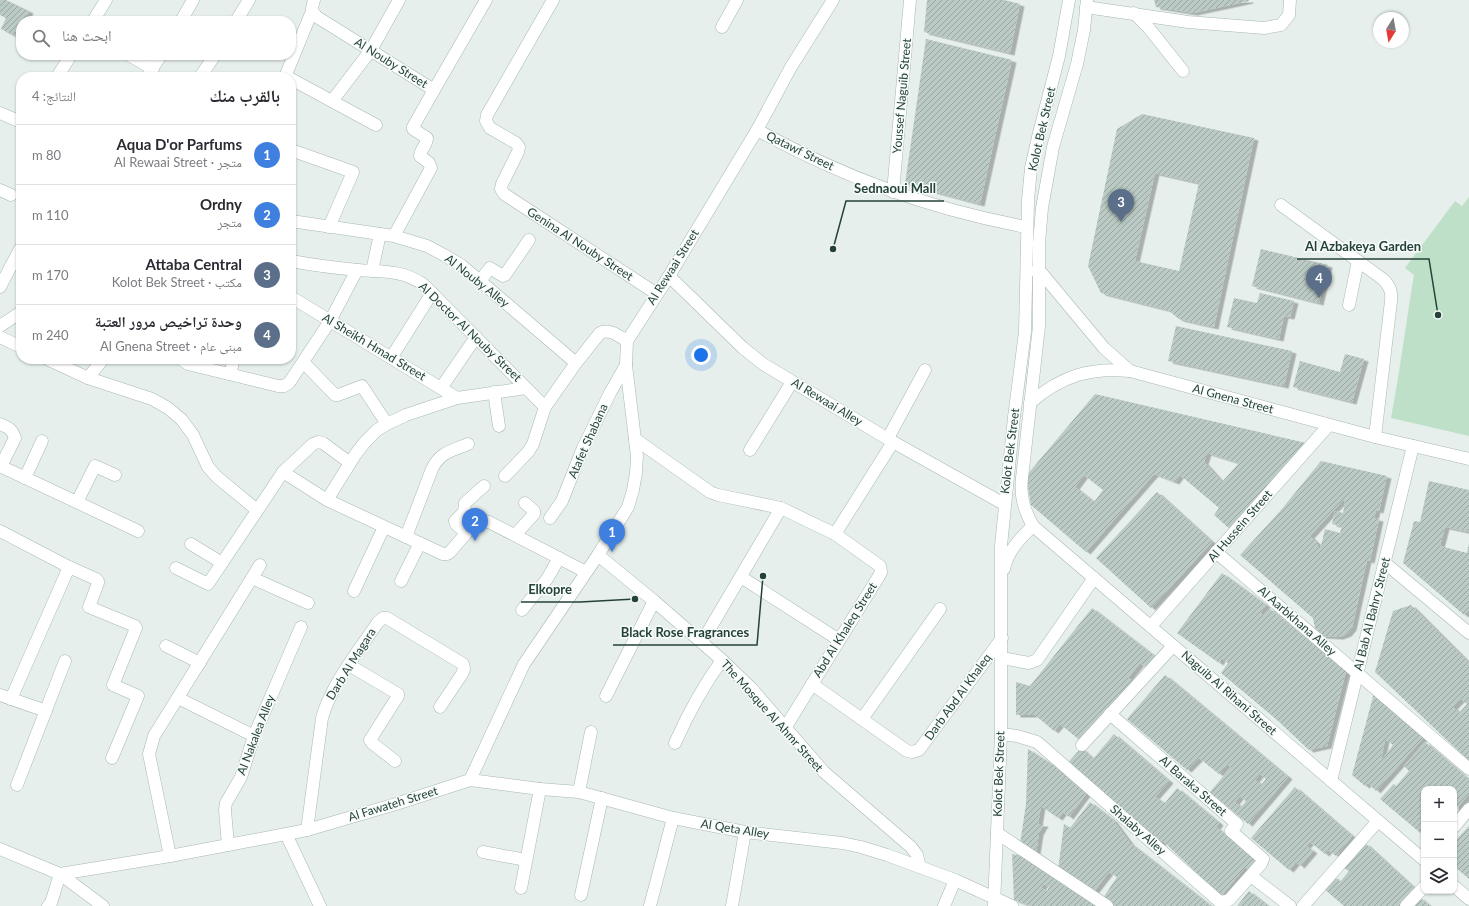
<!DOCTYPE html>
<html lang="ar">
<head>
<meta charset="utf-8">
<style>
	body { margin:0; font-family:Lato,"Noto Naskh Arabic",sans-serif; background:#f7f7f7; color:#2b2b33; direction:rtl }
	.controls { position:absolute; right:12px; bottom:12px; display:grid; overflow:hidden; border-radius:8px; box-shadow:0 1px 3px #0004 }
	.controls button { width:36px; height:36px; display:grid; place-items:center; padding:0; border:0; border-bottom:1px solid #e1e1e2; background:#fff; color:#2b2b33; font:20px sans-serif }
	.compass { position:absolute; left:1373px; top:12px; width:36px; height:36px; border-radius:50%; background:#fff; box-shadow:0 1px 3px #0004; rotate:191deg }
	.you { position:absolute; left:701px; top:355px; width:14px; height:14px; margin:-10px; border:3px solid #fff; border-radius:50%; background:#1a73e8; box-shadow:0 0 0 6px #1a73e833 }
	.badge { display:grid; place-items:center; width:26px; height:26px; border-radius:50%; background:#1a73e8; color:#fff; font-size:13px; font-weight:700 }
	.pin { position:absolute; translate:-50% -33px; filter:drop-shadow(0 1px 2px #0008) }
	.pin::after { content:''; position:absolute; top:21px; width:14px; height:12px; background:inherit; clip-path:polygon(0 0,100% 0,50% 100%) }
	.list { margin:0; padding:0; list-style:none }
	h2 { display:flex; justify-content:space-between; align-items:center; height:52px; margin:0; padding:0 16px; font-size:17px }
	h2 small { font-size:13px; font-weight:400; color:#7c7c81 }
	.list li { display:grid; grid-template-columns:26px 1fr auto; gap:12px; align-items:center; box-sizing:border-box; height:60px; padding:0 16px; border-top:1px solid #e1e1e2 }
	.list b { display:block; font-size:15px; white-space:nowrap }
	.list p { margin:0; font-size:13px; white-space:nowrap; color:#7c7c81 }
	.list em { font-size:13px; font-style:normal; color:#7c7c81 }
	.icon { flex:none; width:22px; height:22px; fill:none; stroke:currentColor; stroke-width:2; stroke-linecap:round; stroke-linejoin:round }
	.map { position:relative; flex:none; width:1469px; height:906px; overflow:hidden; direction:ltr }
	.search { position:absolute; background:#fff; box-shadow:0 1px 3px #0004; left:16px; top:16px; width:280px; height:44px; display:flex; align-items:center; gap:10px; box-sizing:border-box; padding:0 14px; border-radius:16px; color:#7c7c81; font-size:15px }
	.panel { position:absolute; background:#fff; box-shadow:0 1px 3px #0004; left:16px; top:72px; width:280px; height:292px; border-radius:16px; direction:rtl }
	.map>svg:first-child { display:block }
	.green { fill:#bfe0c8 }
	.building { fill:url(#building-hatch); fill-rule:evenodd; filter:url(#shadow) }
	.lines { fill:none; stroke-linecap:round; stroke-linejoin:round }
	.minor-casing { stroke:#a8b8b2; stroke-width:13 }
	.minor { stroke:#fff; stroke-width:12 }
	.labels { text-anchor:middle; stroke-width:3; stroke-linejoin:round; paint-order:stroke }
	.street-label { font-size:12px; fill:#24423a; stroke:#f7fbf9 }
	.leader { fill:none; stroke:#24423a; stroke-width:1.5 }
	.callout-dot { fill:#24423a; stroke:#f7fbf9; stroke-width:1.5 }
	.callout-label { font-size:13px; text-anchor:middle; font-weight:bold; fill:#24423a; stroke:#f7fbf9; stroke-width:3; stroke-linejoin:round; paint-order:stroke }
</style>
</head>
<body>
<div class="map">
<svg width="1469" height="906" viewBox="0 0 1469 906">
	<defs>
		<pattern id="building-hatch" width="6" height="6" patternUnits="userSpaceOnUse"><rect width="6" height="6" fill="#bbcac4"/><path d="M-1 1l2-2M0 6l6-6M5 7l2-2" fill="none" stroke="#98a6a0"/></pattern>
		<filter id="shadow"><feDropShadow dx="4.5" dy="2.5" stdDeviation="0" flood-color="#0004"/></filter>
	</defs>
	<rect width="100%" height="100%" fill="#e6efeb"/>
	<!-- green -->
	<path class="green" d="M1469,197v239l-78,-18c9,-47 15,-96 23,-143l-9,-7 50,-67 7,5z"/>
	<!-- building -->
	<g class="building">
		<path d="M0,0h6l23,11 -5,10h-3v6l-5,10 -15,-8 5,-11 -6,-3z"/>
		<path d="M927,0h77l16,4 -10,49 -86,-21z"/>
		<path d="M1154,0h95v1l-56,12 -37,-6z"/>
		<path d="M926,39l86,21 -32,144 -75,-20z"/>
		<path d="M1142,114l112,24 -40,189 -35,-8 -11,-9 -67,-17 -13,-27 29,-137zM1155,173l44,10 -20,88 -44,-10z"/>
		<path d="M1261,249l67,16 -9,38 -67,-17z"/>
		<path d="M1260,293l34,8 -4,16 -6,-1 -5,23 -52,-12 7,-29 23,5z"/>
		<path d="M1176,326l116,25 -8,35 -116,-25z"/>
		<path d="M1345,354l19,5 -12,43 -59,-15 7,-26 40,11z"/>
		<path d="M1095,394l211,49 -75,87 -17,-15 5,-7 -39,-33 -5,7 -21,-8 -68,78 -55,-47 -5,-29zM1207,453l32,10 -17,19 -18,-20zM1084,475l19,15 -9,12 -19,-15z"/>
		<path d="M1321,461l66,15 -8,35 -3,-1 -2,8 5,1 -9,42 -3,-1 -15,68 -5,6 -8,3 -17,-1 -7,-8 -2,-10 -73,-63 41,-45zM1343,500l2,2 -2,11 -8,-2 -3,13 10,2 -2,7 -15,-4 -5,21 -4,-8 -6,-6z"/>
		<path d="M1429,481l40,9v42l-24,-5 -5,19 27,7 2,-10v67l-5,5 -61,-52 11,-42 6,1z"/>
		<path d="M1157,492l55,50 -61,66 -55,-50z"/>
		<path d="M1222,573l44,32 -6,8 4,3 5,-8 77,63 -19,75 -18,4 -32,-30 -56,-47 7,-10 -6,-5 -3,5 -42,-30z"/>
		<path d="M1411,605l58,58v98l-94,-89 18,-61zM1461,699l6,5 -8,9 -6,-6z"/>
		<path d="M1092,608l65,50 -9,11 -8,-6 -12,15 5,3 -51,61 -22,-18 -6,7 -19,-16h-19v-33l14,4z"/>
		<path d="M1165,675l123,102 -40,47 -38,-32 21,-25 -4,-3 -8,10 -20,-16 -12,12 -60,-51zM1260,774l6,5 -5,6 -6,-5zM1240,796l6,5 -5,6 -6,-5z"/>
		<path d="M1374,693l50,44 -48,54 -8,-8 -3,3 -13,-11zM1385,739l8,6 -12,16z"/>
		<path d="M1114,734l55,47 -14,16 10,6 12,-15 42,35 -3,4 43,35 -8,10 -6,-5 -24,29 -58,-55 -3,3 -94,-79 15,-17 12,11z"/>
		<path d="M1425,742l44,38v14l-15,17v-22h-30v47l-44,-37 14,-15 2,2 13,-15 -5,-5z"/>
		<path d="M1028,749l28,18 30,27 -17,23 -6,-5 -5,6 -17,-12 -3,18h6l-5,9 -3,19 -16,-8 6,-40z"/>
		<path d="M1295,787l57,49 -16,20 -8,-6 -3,4 -15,-12 -4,4 7,5 -13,15 -4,-4 -7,8 -38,-32z"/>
		<path d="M1090,802l23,18 17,23 81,63h-96l-12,-8 14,-21 -8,-5 -17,22 -34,-24 6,-46 6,4z"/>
		<path d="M1469,826v53l-15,-13v-24z"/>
		<path d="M1365,843l49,45 -16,18h-54l-21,-18 10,-12 7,6 9,-11 -6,-4z"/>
		<path d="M1012,854l15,3 75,49h-71l-17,-6zM1044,884l5,3 -2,4 -6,-3z"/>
		<path d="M1249,891l19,15h-31z"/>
		<path d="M1419,897l11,9h-19z"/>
	</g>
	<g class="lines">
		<defs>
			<g id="minor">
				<path d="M314,0c-2,7 -4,11 3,17l117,73 -21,37v2l14,9c0,7 -7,12 -7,18l9,7 2,5 -37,68"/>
				<path d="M553,0l-66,115 -1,6 4,7 26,15 3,4 -1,5 -16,32 -1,5 3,5 153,100"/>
				<path d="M1087,0l-3,30 -7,34 -24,83 -11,61 -3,35v83l-17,152c-2,18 2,32 11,48l391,334"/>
				<path d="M1086,7l102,15 76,6 17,-3 8,-10 1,-15"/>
				<path d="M1134,13l14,14 35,44"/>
				<path d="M93,21l13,-21"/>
				<path d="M181,21l12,-21"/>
				<path d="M236,21l13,-21"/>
				<path d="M722,27l15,-27"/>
				<path d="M129,55l24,14"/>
				<path d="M57,77l14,-22"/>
				<path d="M147,77l14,-22"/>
				<path d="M200,77l15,-22"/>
				<path d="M285,77l27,-66"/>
				<path d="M291,79l85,46"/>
				<path d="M434,90l52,-90"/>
				<path d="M332,101l39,-51 28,-50"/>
				<path d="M0,113l21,9"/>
				<path d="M757,130c88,48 170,78 269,97"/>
				<path d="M291,150l62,22 -24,55"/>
				<path d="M0,190l11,5"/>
				<path d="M893,192l17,-192"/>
				<path d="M1281,205l103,75c6,7 8,12 7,21l-16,136"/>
				<path d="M291,221l103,15 33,10 17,9 17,10 19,16 96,82"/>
				<path d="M291,261c22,4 45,7 67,9 26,2 43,0 65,14l122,123"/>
				<path d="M372,271l8,-37"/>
				<path d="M1036,271l3,-1 65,78 26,23 245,66 94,22"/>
				<path d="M669,276l74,72 20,16 130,78 111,62"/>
				<path d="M480,281l10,-13 13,8 2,-1 24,-35"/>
				<path d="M0,287l21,-40"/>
				<path d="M291,297l166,101"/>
				<path d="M1349,305l9,-44"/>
				<path d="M0,326l21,-14"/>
				<path d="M0,337l21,10"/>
				<path d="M391,358l41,-65"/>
				<path d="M47,359l41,19 64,21 16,9 14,12 11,15 15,32 9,10 40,33"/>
				<path d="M181,359l7,5 90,22h6l5,-3 41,-62 27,-51"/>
				<path d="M303,362l32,33h3l24,-9 25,38"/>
				<path d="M230,374l4,-15"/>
				<path d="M88,378l15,-19"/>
				<path d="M441,388l35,-51"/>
				<path d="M494,392l5,34"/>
				<path d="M1030,403c31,-27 60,-36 100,-32"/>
				<path d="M0,424c8,3 12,5 15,14l-14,28"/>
				<path d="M888,438l37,-68"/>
				<path d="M635,439l75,53 8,3 63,13 54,26 45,32 1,6 -2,4 -94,152"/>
				<path d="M750,450l42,-68"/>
				<path d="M0,466l138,65"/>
				<path d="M283,472l44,28 116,54h4l3,-2 25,-29 8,-2 6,1 97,50"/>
				<path d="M505,476l23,-24 5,-8 12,-37 31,-44 24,-30c9,-5 19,3 27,8"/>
				<path d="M25,478l17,-37"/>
				<path d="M327,500l28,-45 10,-13 12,-12 10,-6 19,-9 51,-17 69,-10"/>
				<path d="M77,502l18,-36 20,9"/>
				<path d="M550,518l12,-17 21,-53 27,-55 16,-28"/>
				<path d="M0,531l69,36 27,12 2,2v2l-9,24 46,19 1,2 -23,57 25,11 -26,62"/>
				<path d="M466,533l-10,-9 -1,-3 9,-9 1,-9 19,-17"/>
				<path d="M835,534l58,-92"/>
				<path d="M515,535l19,-21v-3l-9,-8"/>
				<path d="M406,537l26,-68c8,-17 20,-18 36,-25"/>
				<path d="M191,544l31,19"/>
				<path d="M1216,552l253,217"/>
				<path d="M598,555l56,46 68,59 29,28 73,84 87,75 6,8 3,12"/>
				<path d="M1385,563l84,70"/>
				<path d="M176,568l32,16 75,-112 30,-28 5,-2 5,1 27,20"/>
				<path d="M1004,569c4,-18 16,-31 29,-43"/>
				<path d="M741,577l98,63"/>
				<path d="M252,578l56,25"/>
				<path d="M401,581l19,-38"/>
				<path d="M354,591l30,-64"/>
				<path d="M522,610l25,-31 12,-21"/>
				<path d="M1151,626l178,-201"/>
				<path d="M702,642l79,-134"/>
				<path d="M166,646l34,17"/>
				<path d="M1002,658l27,5 8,-3 57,-82"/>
				<path d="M349,665l49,29v2l-28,44 2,3 23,18"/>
				<path d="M812,684l95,67 5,1 7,-2 83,-112"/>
				<path d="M0,695l46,16"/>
				<path d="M606,696l48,-95"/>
				<path d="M178,698l76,38"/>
				<path d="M11,699l58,-132"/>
				<path d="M862,719l78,-110"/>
				<path d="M1001,734l16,2 20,6 183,160 9,-2 32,-36 2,-5 -32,-28 6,-7 -127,-110"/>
				<path d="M675,743c13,-29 28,-57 47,-83"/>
				<path d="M1082,745l91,-99"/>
				<path d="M470,780l70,9 39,3 94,26 72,14 97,11 19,4 26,8 68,25 57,26"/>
				<path d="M1331,781l82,-335"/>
				<path d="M17,785l48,-124"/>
				<path d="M579,792l12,-60"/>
				<path d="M1454,827l15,-18"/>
				<path d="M307,830l15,-112c10,-35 36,-66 56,-96l5,-4h4l76,46 1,5 -2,5 -22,33"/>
				<path d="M997,833l110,73"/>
				<path d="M286,834l34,72"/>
				<path d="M228,845l-3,-35 1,-7 15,-26 13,-41 47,-109"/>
				<path d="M0,849l60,25 43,32"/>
				<path d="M483,852l43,8"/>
				<path d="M170,856l-21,-102 5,-18 106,-171"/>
				<path d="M1251,876l39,30"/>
				<path d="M1454,886l15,13"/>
				<path d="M521,888l19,-99"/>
				<path d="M581,895l21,-97"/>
				<path d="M48,906l3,-3 9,-29 110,-18 137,-26 89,-26 74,-24 54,-116 74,-109 30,-48 5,-17 3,-17 1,-17 -11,-91 1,-24 42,-65 88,-146 34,-63 42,-67"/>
				<path d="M650,906l23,-88"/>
				<path d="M732,906l13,-74"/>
				<path d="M944,906l11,-26"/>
				<path d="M994,906l7,-172v-188l13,-129 11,-85 3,-132 3,-32 7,-31 21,-81 10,-56"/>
				<path d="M1303,906l75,-85"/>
				<path d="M1406,906l18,-19"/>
			</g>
		</defs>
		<!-- minor casing -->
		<use href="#minor" class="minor-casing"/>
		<!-- minor -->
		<use href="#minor" class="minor"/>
	</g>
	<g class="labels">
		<!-- street labels -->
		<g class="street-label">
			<text transform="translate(391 63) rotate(32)" y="4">Al Nouby Street</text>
			<text transform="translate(902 96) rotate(-85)" y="4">Youssef Naguib Street</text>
			<text transform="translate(1042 129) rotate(-77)" y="4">Kolot Bek Street</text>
			<text transform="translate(800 151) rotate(26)" y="4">Qatawf Street</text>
			<text transform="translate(580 244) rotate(33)" y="4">Genina Al Nouby Street</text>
			<text transform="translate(673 267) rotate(-58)" y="4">Al Rewaai Street</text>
			<text transform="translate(477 281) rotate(38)" y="4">Al Nouby Alley</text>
			<text transform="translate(470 332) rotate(44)" y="4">Al Doctor Al Nouby Street</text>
			<text transform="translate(374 347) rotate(31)" y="4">Al Sheikh Hmad Street</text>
			<text transform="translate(1233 399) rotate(15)" y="4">Al Gnena Street</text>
			<text transform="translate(827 402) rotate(31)" y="4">Al Rewaai Alley</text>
			<text transform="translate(588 441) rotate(-66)" y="4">Atafet Shabana</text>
			<text transform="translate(1010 451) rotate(-83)" y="4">Kolot Bek Street</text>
			<text transform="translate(1240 526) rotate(-49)" y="4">Al Hussein Street</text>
			<text transform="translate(1372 614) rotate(-76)" y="4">Al Bab Al Bahry Street</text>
			<text transform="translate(1297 621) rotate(41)" y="4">Al Aarbkhana Alley</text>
			<text transform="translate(845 630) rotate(-58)" y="4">Abd Al Khaleq Street</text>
			<text transform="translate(351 664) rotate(-58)" y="4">Darb Al Magara</text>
			<text transform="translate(1229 693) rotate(41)" y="4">Naguib Al Rihani Street</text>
			<text transform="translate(958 697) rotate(-54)" y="4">Darb Abd Al Khaleq</text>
			<text transform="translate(772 716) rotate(48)" y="4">The Mosque Al Ahmr Street</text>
			<text transform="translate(256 735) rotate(-69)" y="4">Al Nakalea Alley</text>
			<text transform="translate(999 774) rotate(-88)" y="4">Kolot Bek Street</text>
			<text transform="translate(1193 786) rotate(41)" y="4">Al Baraka Street</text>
			<text transform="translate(393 804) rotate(-17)" y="4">Al Fawateh Street</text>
			<text transform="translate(735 829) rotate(9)" y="4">Al Qeta Alley</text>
			<text transform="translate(1138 830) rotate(41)" y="4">Shalaby Alley</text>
		</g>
	</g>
	<!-- callouts -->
	<path class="leader" d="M833 249L846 201H944M1438 315L1429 259H1297M635 599L580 602H521M763 576L757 645H613"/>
	<g class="callout-dot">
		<circle cx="833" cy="249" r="4"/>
		<circle cx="1438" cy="315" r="4"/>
		<circle cx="635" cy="599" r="4"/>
		<circle cx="763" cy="576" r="4"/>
	</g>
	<g class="callout-label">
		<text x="895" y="193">Sednaoui Mall</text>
		<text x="1363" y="251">Al Azbakeya Garden</text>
		<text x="550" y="594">Elkopre</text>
		<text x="685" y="637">Black Rose Fragrances</text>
	</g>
</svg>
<div class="controls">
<button>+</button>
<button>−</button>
<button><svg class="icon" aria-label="layers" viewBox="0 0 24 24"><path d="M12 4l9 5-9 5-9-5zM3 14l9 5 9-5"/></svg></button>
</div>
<svg class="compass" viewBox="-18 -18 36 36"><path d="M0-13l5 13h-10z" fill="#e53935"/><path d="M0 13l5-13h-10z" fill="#7c7c81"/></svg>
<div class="you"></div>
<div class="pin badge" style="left:612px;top:552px;background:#3f7fe0">1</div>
<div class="pin badge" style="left:475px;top:541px;background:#3f7fe0">2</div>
<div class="pin badge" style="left:1121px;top:222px;background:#5c6f8a">3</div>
<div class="pin badge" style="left:1319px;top:298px;background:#5c6f8a">4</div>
<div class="search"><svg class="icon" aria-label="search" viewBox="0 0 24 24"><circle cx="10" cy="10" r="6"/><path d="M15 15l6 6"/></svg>ابحث هنا</div>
<section class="panel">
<h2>بالقرب منك<small>النتائج: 4</small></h2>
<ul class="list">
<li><span class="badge" style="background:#3f7fe0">1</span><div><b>Aqua D'or Parfums</b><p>متجر · Al Rewaai Street</p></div><em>80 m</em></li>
<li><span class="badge" style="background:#3f7fe0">2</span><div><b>Ordny</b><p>متجر</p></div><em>110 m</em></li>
<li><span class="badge" style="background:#5c6f8a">3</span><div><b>Attaba Central</b><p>مكتب · Kolot Bek Street</p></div><em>170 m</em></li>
<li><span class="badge" style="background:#5c6f8a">4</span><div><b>وحدة تراخيص مرور العتبة</b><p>مبنى عام · Al Gnena Street</p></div><em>240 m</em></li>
</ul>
</section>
</div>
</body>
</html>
